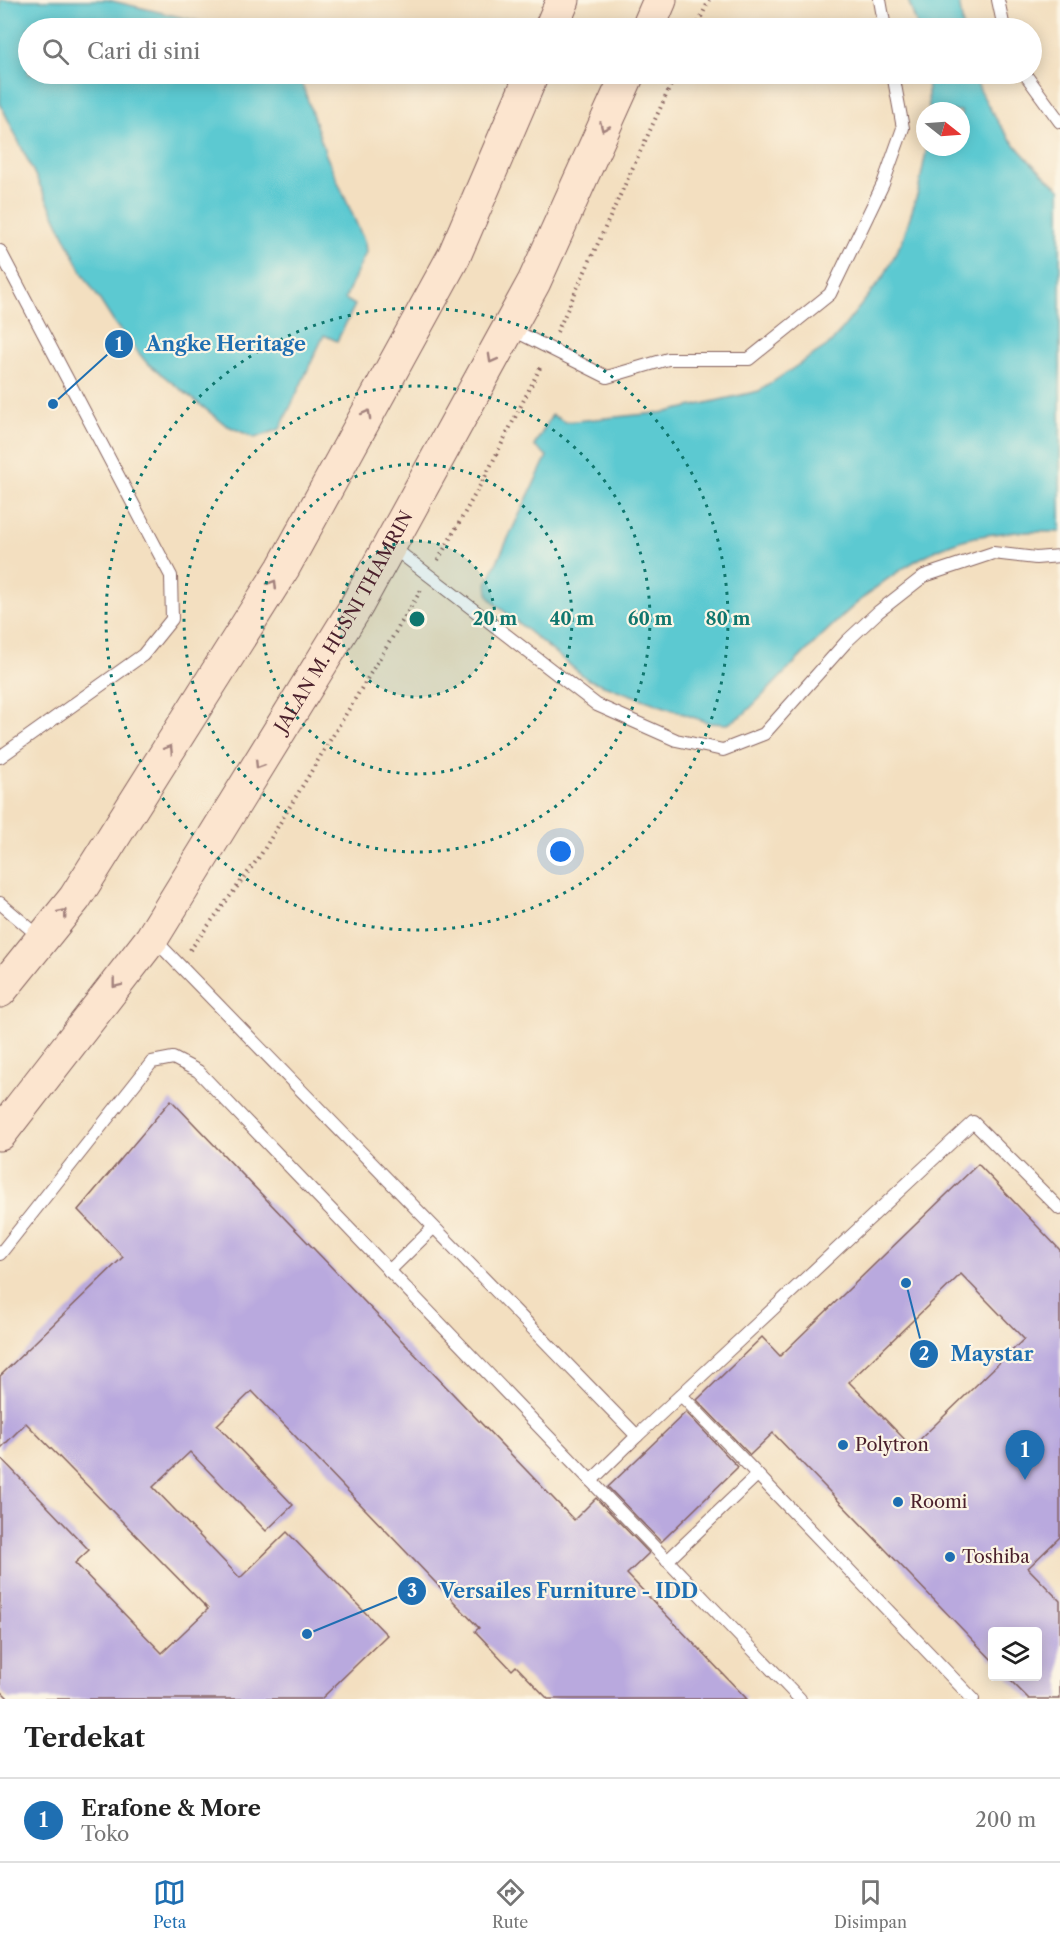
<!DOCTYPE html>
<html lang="id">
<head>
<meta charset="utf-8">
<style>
	body { margin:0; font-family:"Libre Caslon Text",serif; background:#f2f2f2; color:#222 }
	.controls { position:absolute; right:18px; bottom:18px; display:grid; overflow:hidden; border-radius:6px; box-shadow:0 3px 15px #0003 }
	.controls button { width:54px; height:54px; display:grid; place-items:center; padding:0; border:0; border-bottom:2px solid #e0e0e0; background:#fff; color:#222; font:30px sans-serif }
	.compass { position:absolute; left:916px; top:102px; width:54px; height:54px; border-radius:50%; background:#fff; box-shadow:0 3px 15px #0003; rotate:107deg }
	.you { position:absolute; left:561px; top:852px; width:21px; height:21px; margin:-15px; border:4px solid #fff; border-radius:50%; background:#1a73e8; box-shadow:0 0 0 9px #1a73e833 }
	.badge { display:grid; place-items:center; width:39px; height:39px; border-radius:50%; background:#1f6fb2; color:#fff; font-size:20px; font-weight:700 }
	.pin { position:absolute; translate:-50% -50px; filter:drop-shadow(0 2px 3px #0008) }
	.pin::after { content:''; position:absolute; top:32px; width:21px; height:18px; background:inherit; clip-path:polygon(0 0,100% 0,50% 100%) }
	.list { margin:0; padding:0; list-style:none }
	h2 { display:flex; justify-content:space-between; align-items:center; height:78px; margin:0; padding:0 24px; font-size:26px }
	h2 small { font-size:20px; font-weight:400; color:#767676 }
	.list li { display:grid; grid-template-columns:39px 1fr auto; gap:18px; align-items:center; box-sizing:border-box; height:84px; padding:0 24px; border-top:2px solid #e0e0e0 }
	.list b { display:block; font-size:22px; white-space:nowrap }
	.list p { margin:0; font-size:20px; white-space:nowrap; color:#767676 }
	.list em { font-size:20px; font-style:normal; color:#767676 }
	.icon { flex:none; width:33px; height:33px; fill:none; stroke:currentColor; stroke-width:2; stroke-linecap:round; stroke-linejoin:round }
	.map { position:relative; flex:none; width:1060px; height:1699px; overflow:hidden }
	.search { position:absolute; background:#fff; box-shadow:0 3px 15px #0003; left:18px; right:18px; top:18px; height:66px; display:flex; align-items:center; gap:15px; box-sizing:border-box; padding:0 21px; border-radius:33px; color:#767676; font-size:22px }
	.sheet { height:162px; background:#fff }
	nav { display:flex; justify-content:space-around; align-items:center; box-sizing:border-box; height:84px; border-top:2px solid #e0e0e0; background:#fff; font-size:16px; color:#767676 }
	nav a { display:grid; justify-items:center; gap:3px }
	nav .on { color:#1f6fb2 }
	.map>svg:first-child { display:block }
	.water { fill:#5cc9d1; stroke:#53747e; stroke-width:1.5 }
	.building { fill:#b9a9de; fill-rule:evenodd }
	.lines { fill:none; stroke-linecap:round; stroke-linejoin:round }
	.service-casing { stroke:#85625f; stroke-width:14 }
	.secondary-casing { stroke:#85625f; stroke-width:35 }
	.path { stroke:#85625f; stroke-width:4; stroke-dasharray:1.5 4.5; stroke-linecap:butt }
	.service { stroke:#fff; stroke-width:12 }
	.secondary { stroke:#fce5cf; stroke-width:33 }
	.oneway { stroke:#a3827d }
	.ring { fill:none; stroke:#0f766e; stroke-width:3; stroke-dasharray:3 6 }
	.poi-dot { fill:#1f6fb2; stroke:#fcf5e5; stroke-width:2 }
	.labels { text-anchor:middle; stroke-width:4.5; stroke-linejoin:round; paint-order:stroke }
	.street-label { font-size:18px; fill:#4a1f2b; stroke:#fcf5e5 }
	.poi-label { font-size:18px; fill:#4a1f2b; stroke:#fcf5e5; text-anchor:start }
	.centre { fill:#0f766e; stroke:#fcf5e5; stroke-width:3 }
	.ring-label { font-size:18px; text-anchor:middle; font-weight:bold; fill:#0f766e; stroke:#fcf5e5; stroke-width:4.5; stroke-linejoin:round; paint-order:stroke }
	.leader { fill:none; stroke:#1f6fb2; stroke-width:2 }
	.callout-dot { fill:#1f6fb2; stroke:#fcf5e5; stroke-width:2 }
	.mark-label { font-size:18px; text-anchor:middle; font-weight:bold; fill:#fff }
	.callout-label { font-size:20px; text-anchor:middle; font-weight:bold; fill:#1f6fb2; stroke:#fcf5e5; stroke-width:4.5; stroke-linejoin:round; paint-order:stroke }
</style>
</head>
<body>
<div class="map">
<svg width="1060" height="1699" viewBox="0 0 1060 1699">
	<rect width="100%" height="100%" fill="#fcf5e5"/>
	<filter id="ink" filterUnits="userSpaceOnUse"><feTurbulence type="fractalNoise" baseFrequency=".0167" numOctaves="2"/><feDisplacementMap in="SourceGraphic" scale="12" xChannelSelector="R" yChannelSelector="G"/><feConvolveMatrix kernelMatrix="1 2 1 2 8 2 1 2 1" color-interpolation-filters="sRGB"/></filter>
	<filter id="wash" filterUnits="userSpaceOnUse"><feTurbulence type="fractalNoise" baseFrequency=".008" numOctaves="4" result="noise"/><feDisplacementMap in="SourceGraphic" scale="24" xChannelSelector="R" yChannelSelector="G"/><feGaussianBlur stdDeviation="1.35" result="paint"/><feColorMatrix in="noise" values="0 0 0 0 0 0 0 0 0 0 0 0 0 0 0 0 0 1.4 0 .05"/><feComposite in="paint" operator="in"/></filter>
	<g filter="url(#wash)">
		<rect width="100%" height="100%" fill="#f3dfc0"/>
		<!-- water -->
		<g class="water">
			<path d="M0,0h108l119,28h-199v46h269l7,15 22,66 39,88 1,9 -21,47 10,6 -18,36 -13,-6 -44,94 -25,9 -29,-13 -80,-63 -31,-38 -32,-50 -83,-171z"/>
			<path d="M908,0h51l4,28h-45z"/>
			<path d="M927,74h46c19,47 47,82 87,115v343c-36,-1 -75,-1 -109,12 -82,31 -145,110 -207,170l-16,10 -19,-1 -122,-44 -93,-76 -6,-8 -1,-12 60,-127 -13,-10 18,-31 13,7 102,-10 92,-21 72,-48 53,-67 19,-37 15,-47 9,-45h34v-36h-32z"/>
		</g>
		<g id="blocks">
			<!-- building -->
			<g class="building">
				<path d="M171,1100l403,420 22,-22 53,55 -22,21 120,125h-199l-32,-33 -4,4 -37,-39 4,-3 -227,-237 -35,34 76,80 -27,26 -76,-79 -37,35 87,91 47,-46 100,103 -66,64h-312l-9,-9v-233l89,93 -14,13 87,90 46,-44 -182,-186 -26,26v-73l123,-119 -45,-47z"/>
				<path d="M978,1164l82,86v287l-32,31 32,33v98h-31l-22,-22h31v-45h-45v29l-220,-228 -23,22 -53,-55 65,-63 18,19zM961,1274l63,65 -112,108 -63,-65z"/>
				<path d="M686,1412l52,55 -77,75 -53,-55z"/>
			</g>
		</g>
	</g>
	<g filter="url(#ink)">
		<use href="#blocks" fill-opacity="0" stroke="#85625f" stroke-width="1.5"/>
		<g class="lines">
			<defs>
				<g id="service">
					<path d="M880,0l5,28"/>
					<path d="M998,0l6,28"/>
					<path d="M1025,74l35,48"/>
					<path d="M0,251l171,325 1,43 -29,36 -143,102"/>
					<path d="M511,329l96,48 61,-18h81l81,-65 53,-110 20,-56 -10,-54"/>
					<path d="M391,546l206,159 79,35 47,10 41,-16 83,-93 31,-29 46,-36 69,-23 43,5 24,-2"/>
					<path d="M0,903l41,35"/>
					<path d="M154,939l483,497 -46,45"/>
					<path d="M0,1254l152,-192 21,-4 25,13 602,628"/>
					<path d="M389,1271l44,-43"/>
					<path d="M681,1395l292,304"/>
					<path d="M637,1436l336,-314 87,87"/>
					<path d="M667,1561l90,-86"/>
				</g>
				<g id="secondary">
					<path d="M551,28l12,-28"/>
					<path d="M648,28l12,-28"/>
					<path d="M0,991l75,-93 208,-330 171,-312 78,-182"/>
					<path id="s1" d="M0,1134l152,-196 205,-333 177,-323 94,-208"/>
				</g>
			</defs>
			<!-- service casing -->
			<use href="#service" class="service-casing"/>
			<!-- secondary casing -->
			<use href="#secondary" class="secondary-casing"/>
			<!-- path -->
			<g class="path">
				<path d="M696,28l13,-28"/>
				<path d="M557,332l119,-258"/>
				<path d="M438,560l48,-85 55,-109"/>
				<path d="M190,950l70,-94 161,-266"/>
			</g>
			<!-- service -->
			<use href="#service" class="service"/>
			<!-- secondary -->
			<use href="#secondary" class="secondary"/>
		</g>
		<!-- one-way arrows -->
		<defs><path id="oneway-chevron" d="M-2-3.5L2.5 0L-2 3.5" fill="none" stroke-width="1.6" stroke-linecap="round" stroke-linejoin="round" transform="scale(1.5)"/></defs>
		<g class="oneway">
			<use href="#oneway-chevron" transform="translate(604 127) rotate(114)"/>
			<use href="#oneway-chevron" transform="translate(492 359) rotate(119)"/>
			<use href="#oneway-chevron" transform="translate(367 414) rotate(-61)"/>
			<use href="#oneway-chevron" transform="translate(273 584) rotate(-58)"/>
			<use href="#oneway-chevron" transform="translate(169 749) rotate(-58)"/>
			<use href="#oneway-chevron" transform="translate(259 765) rotate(122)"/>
			<use href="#oneway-chevron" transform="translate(63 913) rotate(-51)"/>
			<use href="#oneway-chevron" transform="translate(116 984) rotate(128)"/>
		</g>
	</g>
	<!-- distance rings -->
	<circle cx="417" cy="619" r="78" fill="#0f766e" fill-opacity=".12"/>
	<g class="ring">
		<circle cx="417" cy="619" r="78"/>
		<circle cx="417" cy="619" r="155"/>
		<circle cx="417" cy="619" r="233"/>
		<circle cx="417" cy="619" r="311"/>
	</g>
	<!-- markers -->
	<g class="poi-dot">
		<circle cx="843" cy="1445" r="6"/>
		<circle cx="898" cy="1502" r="6"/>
		<circle cx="950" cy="1557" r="6"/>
	</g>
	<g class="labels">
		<!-- street labels -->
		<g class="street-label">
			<text dy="6" stroke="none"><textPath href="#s1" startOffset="618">JALAN M. HUSNI THAMRIN</textPath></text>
		</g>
		<!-- poi labels -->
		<g class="poi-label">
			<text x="855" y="1451">Polytron</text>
			<text x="910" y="1508">Roomi</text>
			<text x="962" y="1563">Toshiba</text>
		</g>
	</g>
	<circle cx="417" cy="619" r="9" class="centre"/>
	<g class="ring-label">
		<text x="495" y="625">20 m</text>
		<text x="572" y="625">40 m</text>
		<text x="650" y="625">60 m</text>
		<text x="728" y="625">80 m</text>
	</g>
	<!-- callouts -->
	<path class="leader" d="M53 404L119 344M906 1283L924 1354M307 1634L412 1591"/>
	<g class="callout-dot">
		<circle cx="53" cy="404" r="6"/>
		<circle cx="906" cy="1283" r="6"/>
		<circle cx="307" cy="1634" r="6"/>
		<circle cx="119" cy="344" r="15"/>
		<circle cx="924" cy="1354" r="15"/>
		<circle cx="412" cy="1591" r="15"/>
	</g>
	<g class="mark-label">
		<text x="119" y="351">1</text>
		<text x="924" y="1360">2</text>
		<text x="412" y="1597">3</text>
	</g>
	<g class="callout-label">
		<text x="226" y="351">Angke Heritage</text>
		<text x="992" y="1361">Maystar</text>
		<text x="569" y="1598">Versailes Furniture - IDD</text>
	</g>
</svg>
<div class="controls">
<button><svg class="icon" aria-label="layers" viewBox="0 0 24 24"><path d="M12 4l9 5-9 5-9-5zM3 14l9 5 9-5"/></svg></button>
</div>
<svg class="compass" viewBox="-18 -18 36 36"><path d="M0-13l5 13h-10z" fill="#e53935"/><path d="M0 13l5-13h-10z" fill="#767676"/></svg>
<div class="you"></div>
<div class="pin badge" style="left:1025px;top:1480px">1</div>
<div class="search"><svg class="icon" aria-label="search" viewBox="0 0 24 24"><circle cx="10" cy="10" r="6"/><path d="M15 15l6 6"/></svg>Cari di sini</div>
</div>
<section class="sheet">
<h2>Terdekat<small></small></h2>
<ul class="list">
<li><span class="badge">1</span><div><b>Erafone &amp; More</b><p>Toko</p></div><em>200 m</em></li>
</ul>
</section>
<nav>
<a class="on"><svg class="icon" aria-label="map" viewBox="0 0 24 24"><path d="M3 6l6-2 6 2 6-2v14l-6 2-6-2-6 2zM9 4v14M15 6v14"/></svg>Peta</a>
<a><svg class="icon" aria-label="directions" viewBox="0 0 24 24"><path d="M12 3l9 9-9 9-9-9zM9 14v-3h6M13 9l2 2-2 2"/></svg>Rute</a>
<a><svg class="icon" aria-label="saved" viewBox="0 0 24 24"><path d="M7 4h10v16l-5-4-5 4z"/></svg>Disimpan</a>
</nav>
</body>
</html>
